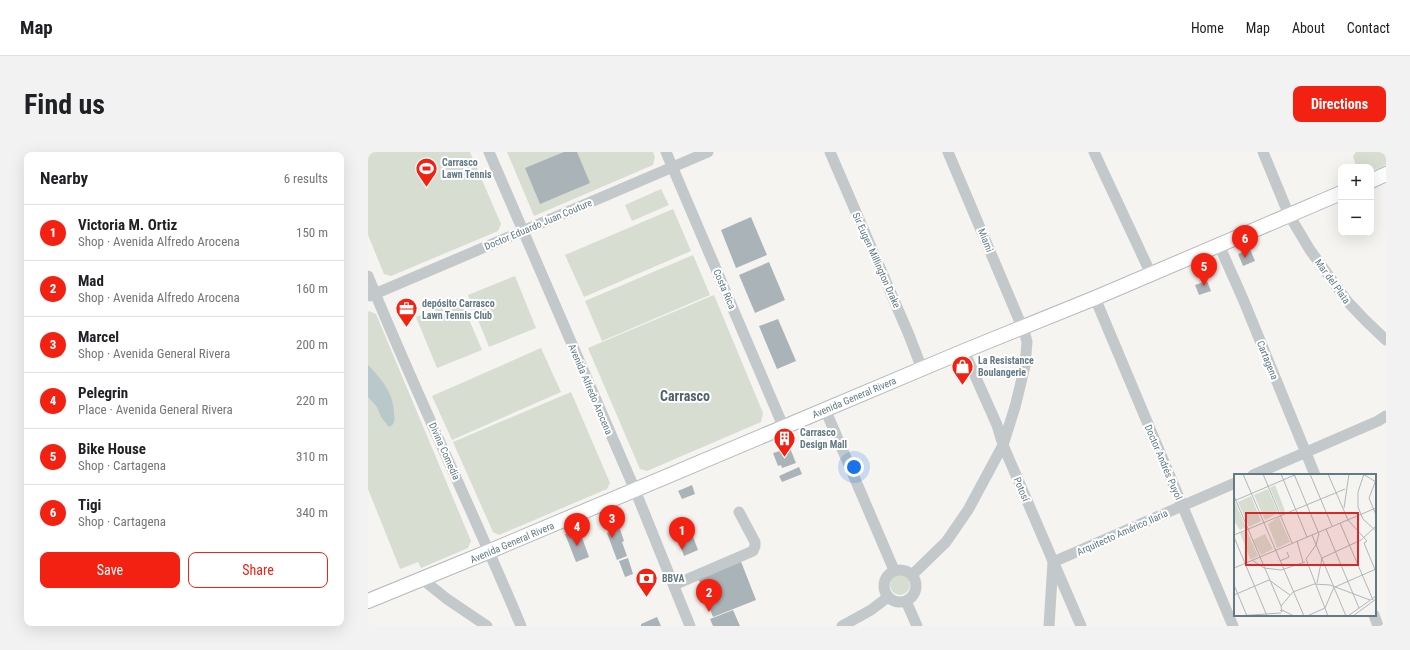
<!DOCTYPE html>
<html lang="en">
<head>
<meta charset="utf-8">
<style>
	body { margin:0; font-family:"Roboto Condensed",sans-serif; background:#f2f2f2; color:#202124 }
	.controls { position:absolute; right:12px; top:12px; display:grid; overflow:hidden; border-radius:8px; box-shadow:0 4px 16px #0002 }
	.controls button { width:36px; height:36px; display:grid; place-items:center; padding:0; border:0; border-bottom:1px solid #e0e0e0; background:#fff; color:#202124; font:20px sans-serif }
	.you { position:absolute; left:486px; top:315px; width:14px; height:14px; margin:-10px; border:3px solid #fff; border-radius:50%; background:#1a73e8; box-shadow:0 0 0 6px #1a73e833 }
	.badge { display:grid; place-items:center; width:26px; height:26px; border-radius:50%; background:#f22112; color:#fff; font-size:13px; font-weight:700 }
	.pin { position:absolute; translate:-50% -33px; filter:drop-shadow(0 1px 2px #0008) }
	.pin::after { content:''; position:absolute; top:21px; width:14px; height:12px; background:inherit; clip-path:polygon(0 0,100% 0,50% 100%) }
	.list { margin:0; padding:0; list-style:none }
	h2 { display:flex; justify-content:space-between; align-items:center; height:52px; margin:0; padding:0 16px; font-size:17px }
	h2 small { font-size:13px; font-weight:400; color:#757577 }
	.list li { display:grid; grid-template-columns:26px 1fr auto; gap:12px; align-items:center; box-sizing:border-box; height:56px; padding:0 16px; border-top:1px solid #e0e0e0 }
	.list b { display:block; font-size:15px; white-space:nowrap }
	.list p { margin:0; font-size:13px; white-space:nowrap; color:#757577 }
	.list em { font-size:13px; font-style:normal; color:#757577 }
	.actions { display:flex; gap:8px; padding:12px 16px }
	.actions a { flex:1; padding:9px 0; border:1px solid #f22112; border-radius:8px; text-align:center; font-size:14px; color:#f22112 }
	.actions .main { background:#f22112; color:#fff }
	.map { position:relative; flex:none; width:1018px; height:474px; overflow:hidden; border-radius:8px }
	header { display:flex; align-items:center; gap:24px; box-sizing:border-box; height:56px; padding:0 20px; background:#fff; border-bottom:1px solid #e0e0e0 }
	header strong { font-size:19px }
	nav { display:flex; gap:22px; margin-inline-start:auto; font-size:14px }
	.intro { display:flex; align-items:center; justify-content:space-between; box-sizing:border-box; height:96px; padding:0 24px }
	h1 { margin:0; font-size:28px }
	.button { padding:10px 18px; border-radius:8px; background:#f22112; color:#fff; font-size:14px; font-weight:700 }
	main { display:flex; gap:24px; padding:0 24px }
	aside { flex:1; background:#fff; border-radius:8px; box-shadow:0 4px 16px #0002 }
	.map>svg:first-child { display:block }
	.green { fill:#d7ddd1 }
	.water { fill:#b9c9cb }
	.building { fill:#aab4b8 }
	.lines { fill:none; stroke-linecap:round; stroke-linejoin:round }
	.major-casing { stroke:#b4babc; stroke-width:16 }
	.minor { stroke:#c3c8ca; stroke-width:11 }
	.major { stroke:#fff; stroke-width:14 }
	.labels { text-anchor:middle; stroke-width:4; stroke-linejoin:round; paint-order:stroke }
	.poi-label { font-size:10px; font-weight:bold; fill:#617a84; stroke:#fff; text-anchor:start }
	.street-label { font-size:10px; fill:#617a84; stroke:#fff }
	.district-label { font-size:14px; font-weight:bold; fill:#4f6168; stroke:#fff }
	.inset-road { fill:none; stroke:#adb8bb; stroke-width:1 }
	.view { fill:#d62828; fill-opacity:0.15; stroke:#d62828; stroke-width:2 }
	.inset-edge { fill:none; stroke:#617a84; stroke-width:2 }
</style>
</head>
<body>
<header>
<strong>Map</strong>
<nav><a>Home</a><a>Map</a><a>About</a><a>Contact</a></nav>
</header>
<div class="intro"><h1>Find us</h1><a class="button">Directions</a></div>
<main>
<aside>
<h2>Nearby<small>6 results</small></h2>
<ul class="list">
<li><span class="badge">1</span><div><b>Victoria M. Ortiz</b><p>Shop · Avenida Alfredo Arocena</p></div><em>150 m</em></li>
<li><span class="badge">2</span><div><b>Mad</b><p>Shop · Avenida Alfredo Arocena</p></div><em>160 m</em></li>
<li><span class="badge">3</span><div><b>Marcel</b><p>Shop · Avenida General Rivera</p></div><em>200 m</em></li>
<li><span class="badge">4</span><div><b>Pelegrin</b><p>Place · Avenida General Rivera</p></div><em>220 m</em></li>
<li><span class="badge">5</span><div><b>Bike House</b><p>Shop · Cartagena</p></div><em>310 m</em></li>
<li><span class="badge">6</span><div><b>Tigi</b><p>Shop · Cartagena</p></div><em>340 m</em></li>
</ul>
<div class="actions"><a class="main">Save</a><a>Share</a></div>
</aside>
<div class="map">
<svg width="1018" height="474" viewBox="0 0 1018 474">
	<rect width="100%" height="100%" fill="#f5f4f0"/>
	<!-- green -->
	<g class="green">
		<path d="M0,0h102l31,72 -3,7 -107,45 -7,-2 -16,-39z"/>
		<path d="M139,0h146l2,5 -2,8 -119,51z"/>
		<path d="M988,0h30v13l-15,6v-4h-15l-3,-11z"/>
		<path d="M293,37l8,16 -37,16 -7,-16z"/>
		<path d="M305,57l18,42 -107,46 -19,-42z"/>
		<path d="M325,103l17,40 -108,46 -17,-40z"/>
		<path d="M147,124l21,52 -47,19 -21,-52z"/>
		<path d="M346,143l49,118 -2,9 -114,49 -7,-2 -52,-121z"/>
		<path d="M92,146l22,52 -45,18 -21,-51z"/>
		<path d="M1,159l7,3 95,227 -3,7 -47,20 -3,-6 -18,7 -32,-80v-177z"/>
		<path d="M173,196l20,44 -109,48 -20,-44z"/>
		<path d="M203,240l39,91 -3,6 -108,46 -6,-3 -40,-90z"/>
		<circle cx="532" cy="433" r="10"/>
	</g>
	<!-- water -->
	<path class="water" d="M0,213c14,15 26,28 26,49 1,7 1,10 -5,13l-8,-10 -4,-10 -9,-10z"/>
	<!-- building -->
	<g class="building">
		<path d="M196,0h13l13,31 -50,21 -15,-36z"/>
		<path d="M383,65l16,38 -31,13 -15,-38z"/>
		<path d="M882,97l5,12 -12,5 -5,-12z"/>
		<path d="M401,110l16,38 -30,13 -16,-38z"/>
		<path d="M839,129l4,10 -12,4 -4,-10z"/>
		<path d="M410,167l18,42 -19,8 -18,-43z"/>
		<path d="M422,296l6,15 -14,5 -1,-3 -3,1 -5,-13z"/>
		<path d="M431,315l3,7 -20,8 -3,-6z"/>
		<path d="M324,333l3,9 -13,5 -4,-8z"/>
		<path d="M320,371l10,27 -14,6 -10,-28z"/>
		<path d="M211,377l10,28 -13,5 -11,-28z"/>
		<path d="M252,377l4,12 -2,1 5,14 -10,4 -10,-27z"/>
		<path d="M260,406l5,16 -8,3 -6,-16z"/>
		<path d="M372,407l16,41 -43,17 -16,-42z"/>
		<path d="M365,458l7,16h-27l-3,-7z"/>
		<path d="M289,465l4,9h-20v-2z"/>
	</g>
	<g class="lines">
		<defs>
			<g id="major">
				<path d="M1003,29l15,-7"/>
				<path d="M0,449l122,-50 474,-200 131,-53 246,-105"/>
			</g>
		</defs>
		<!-- major casing -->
		<use href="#major" class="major-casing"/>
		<!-- minor -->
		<g class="minor">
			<path d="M121,0l146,338 55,136"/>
			<path d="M298,0l117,274"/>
			<path d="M462,0l79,183 13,34"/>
			<path d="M726,0l57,122"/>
			<path d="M895,0l26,63 21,35 37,51 18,19 21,20"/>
			<path d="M851,93l24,54 72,176"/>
			<path d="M0,124c48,118 104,233 153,350"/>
			<path d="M2,144l338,-144"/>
			<path d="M727,146l138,328"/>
			<path d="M596,199l33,74 6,20 78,181"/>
			<path d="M457,257l69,161"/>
			<path d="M885,323l125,-54 8,-5"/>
			<circle cx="532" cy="434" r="16"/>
			<path d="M544,423l34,-33 22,-32 35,-65 12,-38 10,-41 2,-24 -2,-8 -77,-182"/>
			<path d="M54,427l25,20 40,27"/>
			<path d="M306,433l79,-34 2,-5v-4l-16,-30"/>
			<path d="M538,449l11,25"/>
			<path d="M1006,463l4,11"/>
			<path d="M474,474l29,-16 17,-13"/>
			<path d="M681,474l4,-64 182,-79"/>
		</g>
		<!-- major -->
		<use href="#major" class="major"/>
	</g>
	<!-- icons -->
	<defs>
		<symbol id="stadium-pin" viewBox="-11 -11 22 30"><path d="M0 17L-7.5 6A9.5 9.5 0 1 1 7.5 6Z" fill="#f22112" stroke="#fff"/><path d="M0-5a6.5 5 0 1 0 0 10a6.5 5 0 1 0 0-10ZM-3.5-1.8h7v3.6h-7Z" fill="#fff"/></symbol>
		<symbol id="office-pin" viewBox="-11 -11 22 30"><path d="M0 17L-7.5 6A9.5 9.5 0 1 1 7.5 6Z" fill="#f22112" stroke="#fff"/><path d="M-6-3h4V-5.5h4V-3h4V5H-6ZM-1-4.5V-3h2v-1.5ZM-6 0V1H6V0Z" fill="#fff"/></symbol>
		<symbol id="shop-pin" viewBox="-11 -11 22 30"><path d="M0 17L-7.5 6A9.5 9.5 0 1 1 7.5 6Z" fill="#f22112" stroke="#fff"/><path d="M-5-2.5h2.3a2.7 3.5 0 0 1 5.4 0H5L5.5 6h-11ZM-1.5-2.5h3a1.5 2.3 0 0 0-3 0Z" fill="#fff"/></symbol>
		<symbol id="building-pin" viewBox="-11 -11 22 30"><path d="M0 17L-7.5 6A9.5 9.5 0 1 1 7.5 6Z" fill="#f22112" stroke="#fff"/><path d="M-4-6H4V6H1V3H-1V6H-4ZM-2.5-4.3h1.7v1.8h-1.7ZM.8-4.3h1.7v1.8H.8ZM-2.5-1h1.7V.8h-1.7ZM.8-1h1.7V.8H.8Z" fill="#fff"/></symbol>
		<symbol id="bank-pin" viewBox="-11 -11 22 30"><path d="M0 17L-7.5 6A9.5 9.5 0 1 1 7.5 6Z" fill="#f22112" stroke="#fff"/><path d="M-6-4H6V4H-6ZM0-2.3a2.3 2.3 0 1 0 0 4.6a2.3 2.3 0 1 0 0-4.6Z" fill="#fff"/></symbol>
	</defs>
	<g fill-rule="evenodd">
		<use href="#stadium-pin" x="46" y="4" width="25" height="34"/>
		<use href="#office-pin" x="26" y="144" width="25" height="34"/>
		<use href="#shop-pin" x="582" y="202" width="25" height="34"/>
		<use href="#building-pin" x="404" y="274" width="25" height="34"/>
		<use href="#bank-pin" x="266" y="414" width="25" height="34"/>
	</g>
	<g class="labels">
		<!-- poi labels -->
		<g class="poi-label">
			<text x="74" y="14">Carrasco<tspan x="74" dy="12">Lawn Tennis</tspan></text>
			<text x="54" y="155">depósito Carrasco<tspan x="54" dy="12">Lawn Tennis Club</tspan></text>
			<text x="610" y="212">La Resistance<tspan x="610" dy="12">Boulangerie</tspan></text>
			<text x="432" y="284">Carrasco<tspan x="432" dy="12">Design Mall</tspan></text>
			<text x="294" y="430">BBVA</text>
		</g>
		<!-- street labels -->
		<g class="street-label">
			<text transform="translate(170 72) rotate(-23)" y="4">Doctor Eduardo Juan Couture</text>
			<text transform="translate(618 88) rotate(68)" y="4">Miami</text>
			<text transform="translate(509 108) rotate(66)" y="4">Sir Eugen Millington Drake</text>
			<text transform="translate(965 129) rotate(54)" y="4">Mar del Plata</text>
			<text transform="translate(357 137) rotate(67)" y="4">Costa Rica</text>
			<text transform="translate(900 208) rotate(68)" y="4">Cartagena</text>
			<text transform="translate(223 237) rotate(67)" y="4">Avenida Alfredo Arocena</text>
			<text transform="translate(486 245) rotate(-23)" y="4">Avenida General Rivera</text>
			<text transform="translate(77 299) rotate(66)" y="4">Divina Comedia</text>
			<text transform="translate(796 310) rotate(67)" y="4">Doctor Andrés Puyol</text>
			<text transform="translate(654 337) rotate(67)" y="4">Potosí</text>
			<text transform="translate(754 380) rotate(-24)" y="4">Arquitecto Américo Ilaria</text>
			<text transform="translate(144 390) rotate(-23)" y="4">Avenida General Rivera</text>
		</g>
		<!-- district labels -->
		<g class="district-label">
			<text x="317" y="249">Carrasco</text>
		</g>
	</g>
	<!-- overview -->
	<g transform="translate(866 322)">
		<rect width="142" height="142" fill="#f5f4f0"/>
		<path d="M41,11l10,26 -4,2 -11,-25zM34,15l10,24 -13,7 -11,-25zM17,22l10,25 -12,6 -11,-25zM1,28l11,25 -6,3 -6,-9zM45,43l11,25 -13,6 -9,-24zM13,57l11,25 -6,3h-2l-10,-26zM31,60l8,15 -12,6 -8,-15z" fill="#d7ddd1"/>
		<path class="inset-road" d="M9,0l61,142M29,0l29,69M47,0l26,63M60,0l25,60 -3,11 -10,14M76,0l22,52M94,0l20,46 19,21 -3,2M129,0l13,8M130,0l-6,18v15l5,12 13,12M142,6l-7,18 7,17M0,22l47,110M0,27l63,-27M110,34l5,-34M106,49l33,77M92,55l33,79M0,61l111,-46M78,61l34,81M0,63l33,79M63,67l6,21M130,69l12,29M72,85l22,57M18,86l12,8 17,2 24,-8M46,87l9,-4 -2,-5M0,94l142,-60M83,109l5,-25 39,-18 15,-14M0,111l13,31M101,113l41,-18M0,121l35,-15 21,15M46,136l2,2 -1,-6 12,-14 21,-8 16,1 40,15M48,136l12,6M2,142l45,-3M73,142l18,-8 9,-21M114,142l28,-20M119,142l23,-17"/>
		<path class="view" d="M12,39h112v52h-112z"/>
		<rect width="142" height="142" class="inset-edge"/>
	</g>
</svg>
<div class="controls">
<button>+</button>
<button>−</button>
</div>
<div class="you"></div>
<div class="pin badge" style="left:314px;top:398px">1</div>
<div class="pin badge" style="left:341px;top:460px">2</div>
<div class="pin badge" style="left:244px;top:386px">3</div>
<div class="pin badge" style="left:209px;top:394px">4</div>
<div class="pin badge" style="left:836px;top:134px">5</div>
<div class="pin badge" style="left:877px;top:106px">6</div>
</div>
</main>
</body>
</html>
